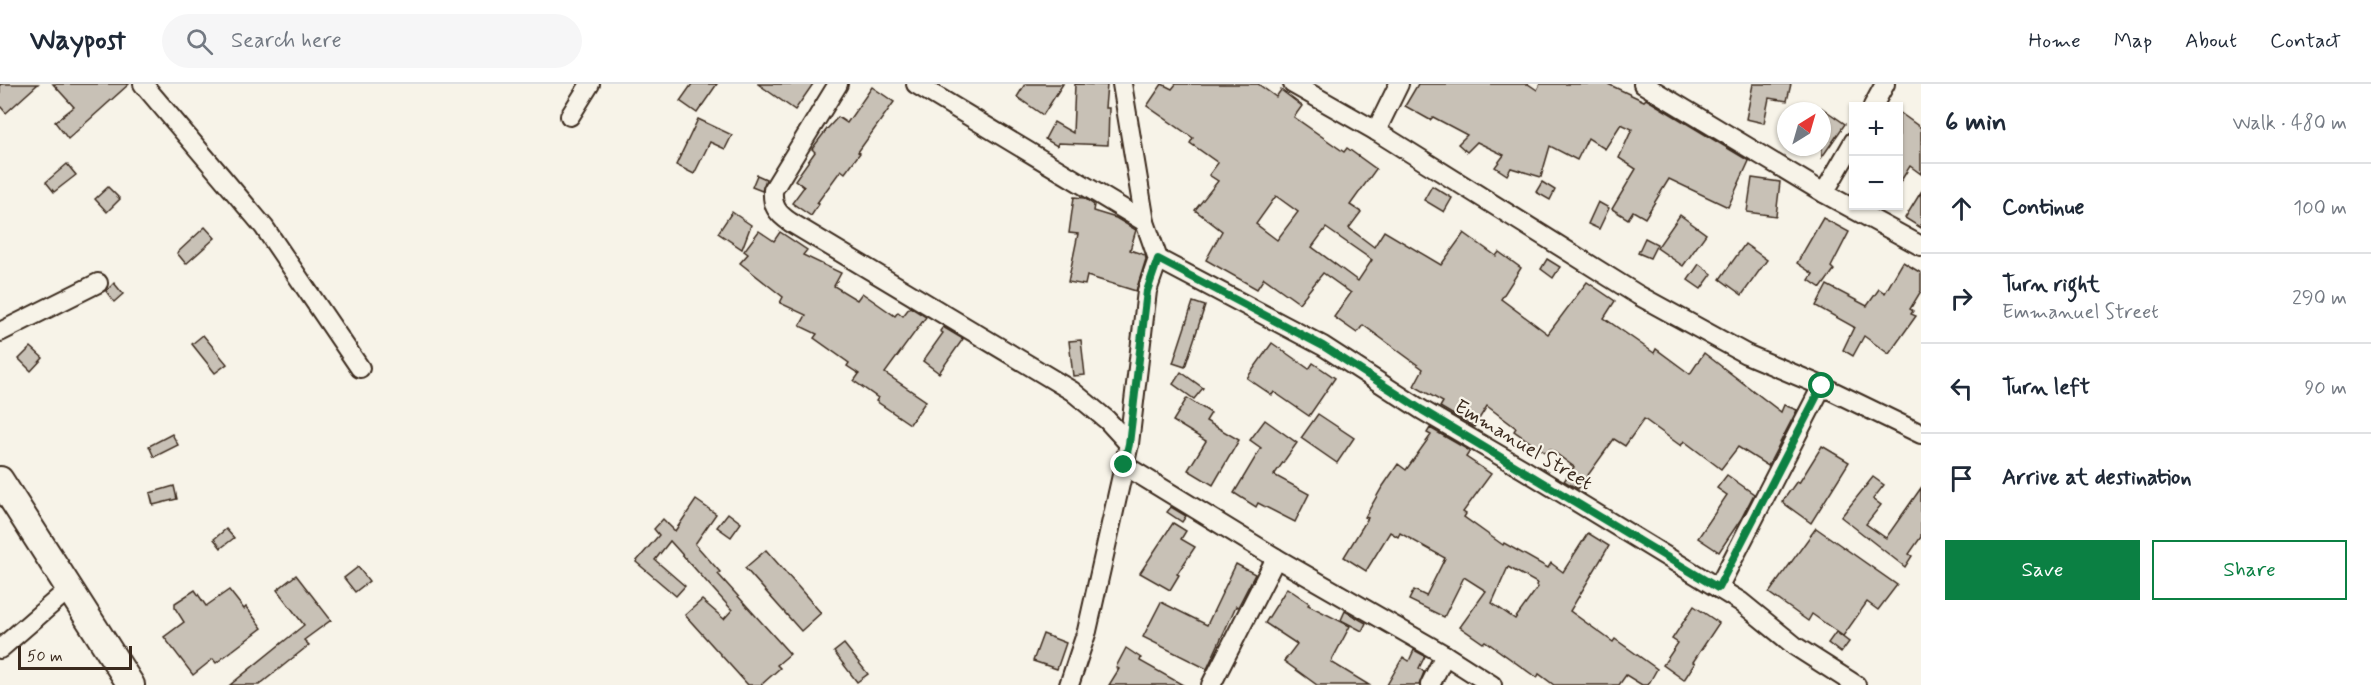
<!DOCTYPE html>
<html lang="en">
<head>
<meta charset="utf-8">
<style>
	body { margin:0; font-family:Mynerve,sans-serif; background:#f6f6f7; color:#1f2937 }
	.controls { position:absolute; right:18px; top:18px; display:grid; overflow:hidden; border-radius:0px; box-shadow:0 2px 4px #0004 }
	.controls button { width:54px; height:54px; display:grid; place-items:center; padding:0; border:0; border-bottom:2px solid #e0e1e3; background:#fff; color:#1f2937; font:30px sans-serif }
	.compass { position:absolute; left:1777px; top:18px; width:54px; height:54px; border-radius:50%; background:#fff; box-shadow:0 2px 4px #0004; rotate:37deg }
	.scale { position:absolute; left:18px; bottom:15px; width:114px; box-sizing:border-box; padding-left:6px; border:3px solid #3b2a1e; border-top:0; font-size:16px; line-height:21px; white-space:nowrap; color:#3b2a1e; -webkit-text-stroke:4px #f7f3e8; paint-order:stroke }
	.stop { position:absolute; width:18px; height:18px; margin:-14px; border:4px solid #0b8043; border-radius:50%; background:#fff }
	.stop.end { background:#0b8043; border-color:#fff; box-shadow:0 2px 6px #0008 }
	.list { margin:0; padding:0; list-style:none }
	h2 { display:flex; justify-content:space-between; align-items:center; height:78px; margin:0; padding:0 24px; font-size:26px }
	h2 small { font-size:20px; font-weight:400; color:#747a83 }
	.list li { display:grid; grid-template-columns:39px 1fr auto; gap:18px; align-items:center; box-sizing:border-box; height:90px; padding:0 24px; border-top:2px solid #e0e1e3 }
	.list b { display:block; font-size:22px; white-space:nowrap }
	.list p { margin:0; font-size:20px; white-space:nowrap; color:#747a83 }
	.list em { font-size:20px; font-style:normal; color:#747a83 }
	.actions { display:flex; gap:12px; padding:18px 24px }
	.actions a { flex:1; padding:14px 0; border:2px solid #0b8043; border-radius:0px; text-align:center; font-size:21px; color:#0b8043 }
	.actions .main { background:#0b8043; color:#fff }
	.icon { flex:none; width:33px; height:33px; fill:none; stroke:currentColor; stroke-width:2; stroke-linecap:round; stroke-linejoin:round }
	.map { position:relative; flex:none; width:1921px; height:601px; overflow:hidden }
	header { display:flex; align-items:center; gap:36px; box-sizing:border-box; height:84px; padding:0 30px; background:#fff; border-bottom:2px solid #e0e1e3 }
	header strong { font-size:28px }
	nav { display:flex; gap:33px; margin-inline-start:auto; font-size:21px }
	.search { width:420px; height:54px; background:#f6f6f7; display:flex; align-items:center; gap:15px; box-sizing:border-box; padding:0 21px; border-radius:33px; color:#747a83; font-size:22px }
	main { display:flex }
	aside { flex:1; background:#fff }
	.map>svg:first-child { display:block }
	.building { fill:#c8c1b6; stroke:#3b2a1e; stroke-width:1.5; fill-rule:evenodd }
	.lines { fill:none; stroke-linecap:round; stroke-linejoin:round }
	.minor-casing { stroke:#3b2a1e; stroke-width:22 }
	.secondary-casing { stroke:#3b2a1e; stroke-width:30 }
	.minor { stroke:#f7f3e8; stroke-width:18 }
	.secondary { stroke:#f7f3e8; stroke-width:26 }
	.route { stroke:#0b8043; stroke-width:8 }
	.labels { text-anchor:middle; stroke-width:4.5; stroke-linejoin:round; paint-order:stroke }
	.street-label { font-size:20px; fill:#3b2a1e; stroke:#f7f3e8 }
</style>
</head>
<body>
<header>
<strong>Waypost</strong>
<div class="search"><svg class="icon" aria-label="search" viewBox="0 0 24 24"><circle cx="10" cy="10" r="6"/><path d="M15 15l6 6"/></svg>Search here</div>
<nav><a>Home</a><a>Map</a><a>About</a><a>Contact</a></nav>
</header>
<main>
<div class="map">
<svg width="1921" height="601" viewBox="0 0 1921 601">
	<rect width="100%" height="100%" fill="#f7f3e8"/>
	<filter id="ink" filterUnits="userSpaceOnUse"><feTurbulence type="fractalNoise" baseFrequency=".0167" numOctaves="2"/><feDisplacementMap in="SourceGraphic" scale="12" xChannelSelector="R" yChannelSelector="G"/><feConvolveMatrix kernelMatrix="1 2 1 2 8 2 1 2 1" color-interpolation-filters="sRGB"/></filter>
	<g filter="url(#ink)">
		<!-- building -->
		<g class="building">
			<path d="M0,0h38l-32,29 -6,-7z"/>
			<path d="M53,0h76l-61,55 -13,-17 19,-15z"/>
			<path d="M692,0h25l-20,29 -17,-12z"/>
			<path d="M758,0h55l-18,26z"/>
			<path d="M1025,0h38l-20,31 -26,-18z"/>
			<path d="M1075,0l32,1 -2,23h4l-1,37 -50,-2 -1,3 -12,-7 9,-17 19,11z"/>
			<path d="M1162,0l10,5 4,-5h82l18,13 5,-7 21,16 -8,11 50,35 3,-4 29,21 -26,36 11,7 -12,16 25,19 10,-16 57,34 23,-32 32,23 3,-4 22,16 -20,31 47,35 39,-52 28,19 -11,17 50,35 2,-4 34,25 14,-21 77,59 3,-7 13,5 -29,56 -30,-19 -17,22 -37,-28 -3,5 -37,-27 -19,27 -11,-7 -36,50 -14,-8 10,-14 -24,-18 -3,5 -33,-23 2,-3 -29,-22 -13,21 -34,-20 3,-5 -29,-16 9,-17 -60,-44 -6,8 -23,-16 17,-24 -28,-20 -24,30 -35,-25 -7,11 -51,-29 16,-29 -27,-21 23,-29 -9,-6 9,-12 -28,-20 3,-5 -46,-32zM1276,112l22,16 -21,28 -21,-16zM1326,144l46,32 -14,21 -46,-34z"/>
			<path d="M1418,0h110l9,6 3,-6h68l36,17 2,-2 103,62 -21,46 -59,-28 -24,39 -12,-7 -5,8 -16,-10 24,-40 -17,-11 13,-29 -11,-5 -16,25 -17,-11 -11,22 -27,-14 -9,31 -30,-9 -4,7 -12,-8 9,-12 -27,-13 -10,10 -9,-8 9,-9 -34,-18 -3,3 -25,-14z"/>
			<path d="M1753,0h38l-4,17 -18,-3 -5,25 -18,-4z"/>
			<path d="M872,3l22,15 -36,50 2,1 -15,20 -4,-3 -24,33 2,1 -8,12 -19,-13 12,-16 -9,-7 20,-28 -3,-3 15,-20 11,-12 9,6z"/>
			<path d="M1822,24l23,16 -23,33z"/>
			<path d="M1899,28l22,16v46l-11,-8 -11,18z"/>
			<path d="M698,35l34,16 -7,14 -15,-7 -16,32 -18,-9z"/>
			<path d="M67,80l9,11 -22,17 -8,-10z"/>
			<path d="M757,91l9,4 -4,12 -10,-4z"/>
			<path d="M1752,94l28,4 -4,34 -29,-4z"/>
			<path d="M1542,98l13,8 -5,10 -14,-8z"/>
			<path d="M1432,102l20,12 -8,14 -20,-12z"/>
			<path d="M108,103l12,12 -13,13 -12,-13z"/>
			<path d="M1921,108v36l-16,-10z"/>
			<path d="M1074,113l10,1 10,7 -1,6 23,7 20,12 -6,20 15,5 1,4 -10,32 -49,-15 -2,9 -17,-3 10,-48 -9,-1z"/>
			<path d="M1598,118l11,6 -10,21 -11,-5z"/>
			<path d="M732,128l19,13 -9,24 -24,-16z"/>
			<path d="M1680,131l26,19 -23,32 -26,-18z"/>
			<path d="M1823,134l26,14 -18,35 3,3 -13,18 -12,-8 4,-6 -16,-11z"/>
			<path d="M205,143l10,11 -29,26 -9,-11z"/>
			<path d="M759,147l15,10 6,-9 27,18 -4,5 38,18 -7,13 23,14 5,-7 33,23 3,-4 5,4 7,-9 16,10 -41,56 41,28 -16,23 -34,-23 2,-3 -24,-17 5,-7 -12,-8 2,-3 -35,-25 3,-4 -17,-8 6,-11 -26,-12 3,-6 -43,-34 8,-9 -4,-3z"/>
			<path d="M1645,154l12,6 -7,14 -12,-5z"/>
			<path d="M1745,160l22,16 -25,35 -22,-16z"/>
			<path d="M1547,175l13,8 -7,11 -12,-9z"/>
			<path d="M1903,178l18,11v18l-11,18 3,2 -2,3 5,2 -27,38 -25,-18 -11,20 -10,-6 11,-23 -38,-21 11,-21 40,21 12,-17 6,4z"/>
			<path d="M1699,180l13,10 -11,15 -13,-9z"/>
			<path d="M114,199l9,11 -9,8 -8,-11z"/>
			<path d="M1193,218l12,4 -20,61 -12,-4z"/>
			<path d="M943,243l20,12 -24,34 -16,-12 20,-28 -3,-2z"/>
			<path d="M203,251l24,29 -12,9 -23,-29z"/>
			<path d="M1081,256l4,35 -12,1 -4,-35z"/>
			<path d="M1272,259l37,26 4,-6 22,15 -26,38 -35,-24 -2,3 -25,-17z"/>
			<path d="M31,263l12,11 -12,13 -12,-12z"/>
			<path d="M1181,288l22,16 -9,11 -21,-15z"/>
			<path d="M1187,314l24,15 -5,8 33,19 -26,45 -25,-15 18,-29 -33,-20z"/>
			<path d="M1318,330l36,24 -17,25 -36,-25z"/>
			<path d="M1265,336l32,23 -23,32 35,19 -14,28 -37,-19 -2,4 -22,-14 27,-45 -11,-8z"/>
			<path d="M1430,344l40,23 -4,6 25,17 -28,38 3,2 -2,3 39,28 1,-2 44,25 3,-5 12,9 25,-39 21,13 -39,65 43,31 2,-3 42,30 -9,16h-6l-16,-10 -7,10h-65l-15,-11 -2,4 -52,-37 -2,2 -23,-16 26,-36 -22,-14 -20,40 -35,-17 5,-10 12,6 19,-38 -45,-25 -2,4 -8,-5 -24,39 -22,-14 24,-39 -3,-1 16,-28 17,-25 8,6 25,-35 -4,-2zM1508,483l29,16 -1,2 2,2 -23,32 -23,-16z"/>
			<path d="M172,350l6,11 -24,12 -5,-11z"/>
			<path d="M1822,362l27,16 -38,61 -29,-21 15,-21 2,2z"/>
			<path d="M1727,391l27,19 -13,25 -22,33 -21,-14 29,-43 -10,-7z"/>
			<path d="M1873,393l11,8 -11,14 8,6 -15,19 20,14 35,-50v49l-12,17 3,2 -7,11 -64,-50z"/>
			<path d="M174,402l3,13 -24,6 -3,-12z"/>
			<path d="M696,416l20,14 -21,30 25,28 -2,2 72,80 -13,11 3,3 -19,17h-13l-63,-70 17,-15 22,19 8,-9 -62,-69 -15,19 30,26 -9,10 -40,-34 23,-27 -5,-6 9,-10 12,12z"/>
			<path d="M1171,423l15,9 -4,6 -15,-10z"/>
			<path d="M728,429l13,10 -10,14 -14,-10z"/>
			<path d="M1173,439l13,8 -5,8 14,8 -18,27 2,1 -9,15 -30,-17z"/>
			<path d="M1816,444l81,57 -19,25 -11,-8 -24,34 -31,-22 -4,7 -39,-28z"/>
			<path d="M226,445l8,9 -13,10 -7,-9z"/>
			<path d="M766,466l55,63 -20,18 -56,-63z"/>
			<path d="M1236,480l19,10 -17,33 -2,-1 -29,63 -64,-32 18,-35 46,23z"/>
			<path d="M358,483l11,14 -14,11 -11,-14z"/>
			<path d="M296,491l35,45 -27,20 5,5 -50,40h-29l74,-60 -27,-35z"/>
			<path d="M1287,504l22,15 -1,2 42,21 -19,36 38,23h-52l-33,-24 13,-17 -32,-21z"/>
			<path d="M195,506l11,16 23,-16 15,19 2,-2 16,21 -46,35 -3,-4 -20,16 -29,-38 20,-15 -9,-14v-5z"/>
			<path d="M1694,522l25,17 -26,39 2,1 -11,17 -21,-15 15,-22 -6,-4z"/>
			<path d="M1345,527l21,12 -4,8 -21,-11z"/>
			<path d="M1836,548l13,10 -8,11 -13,-10z"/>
			<path d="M1043,550l23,9 -9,26 -24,-8z"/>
			<path d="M844,560l24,30 -11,8 -23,-30z"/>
			<path d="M1126,564l15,10 -1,3 43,24h-74l10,-16 -3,-2z"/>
			<path d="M1414,566l11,6 -6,12 5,4 -5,13h-32l16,-28 6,4z"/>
		</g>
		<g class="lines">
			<defs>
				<g id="minor">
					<path d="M143,0l121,143 96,141"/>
					<path d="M838,0l-65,106c-1,16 4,23 17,32l282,169 35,29 22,24"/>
					<path d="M916,0l229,138"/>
					<path d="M1293,0l83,47 262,164 108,59 76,32 99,48"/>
					<path d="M1643,0l181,109 97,53"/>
					<path d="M1873,22l12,-22"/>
					<path d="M570,32l20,-32"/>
					<path d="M1376,47l23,-47"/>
					<path d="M1824,109l30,-52"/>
					<path d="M1158,175l165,87 99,64 101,59 218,133 54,44 61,39"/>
					<path d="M0,248l98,-49"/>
					<path d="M1124,381l152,93 169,97 47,30"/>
					<path d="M1718,504l104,-202"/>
					<path d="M0,565l69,-60"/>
					<path d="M1069,601l18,-54 42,-187 18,-153 11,-32 -13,-37 -23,-138"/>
					<path d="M1211,601l65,-127"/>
					<path d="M1430,601l15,-30"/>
				</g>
				<path id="secondary" d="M0,396l131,205"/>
			</defs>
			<!-- minor casing -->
			<use href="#minor" class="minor-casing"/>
			<!-- secondary casing -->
			<use href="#secondary" class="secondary-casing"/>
			<!-- minor -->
			<use href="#minor" class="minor"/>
			<!-- secondary -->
			<use href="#secondary" class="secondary"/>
		</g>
	</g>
	<g class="lines" filter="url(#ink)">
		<!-- route -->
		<path class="route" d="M1124,381l5,-21 18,-153 11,-32 165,87 99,64 296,178 104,-202"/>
	</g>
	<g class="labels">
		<!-- street labels -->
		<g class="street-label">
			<text transform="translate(1524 360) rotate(31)" y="7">Emmanuel Street</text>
		</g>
	</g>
</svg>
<div class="controls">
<button>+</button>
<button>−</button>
</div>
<svg class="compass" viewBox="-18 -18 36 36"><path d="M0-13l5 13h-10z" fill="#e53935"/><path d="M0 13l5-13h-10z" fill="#747a83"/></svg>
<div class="scale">50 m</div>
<div class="stop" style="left:1822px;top:302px"></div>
<div class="stop end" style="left:1124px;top:381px"></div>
</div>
<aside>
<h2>6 min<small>Walk · 480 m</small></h2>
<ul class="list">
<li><svg class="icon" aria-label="ahead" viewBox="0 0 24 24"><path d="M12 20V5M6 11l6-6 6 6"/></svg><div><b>Continue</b></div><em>100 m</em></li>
<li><svg class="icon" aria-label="right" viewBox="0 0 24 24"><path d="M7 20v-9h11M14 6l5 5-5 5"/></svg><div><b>Turn right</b><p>Emmanuel Street</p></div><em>290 m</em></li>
<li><svg class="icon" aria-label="left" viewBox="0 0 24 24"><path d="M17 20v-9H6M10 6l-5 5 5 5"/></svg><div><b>Turn left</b></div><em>90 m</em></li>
<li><svg class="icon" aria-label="arrive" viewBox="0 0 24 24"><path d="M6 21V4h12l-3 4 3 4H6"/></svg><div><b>Arrive at destination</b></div></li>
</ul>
<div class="actions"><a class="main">Save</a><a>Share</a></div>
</aside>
</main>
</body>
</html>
